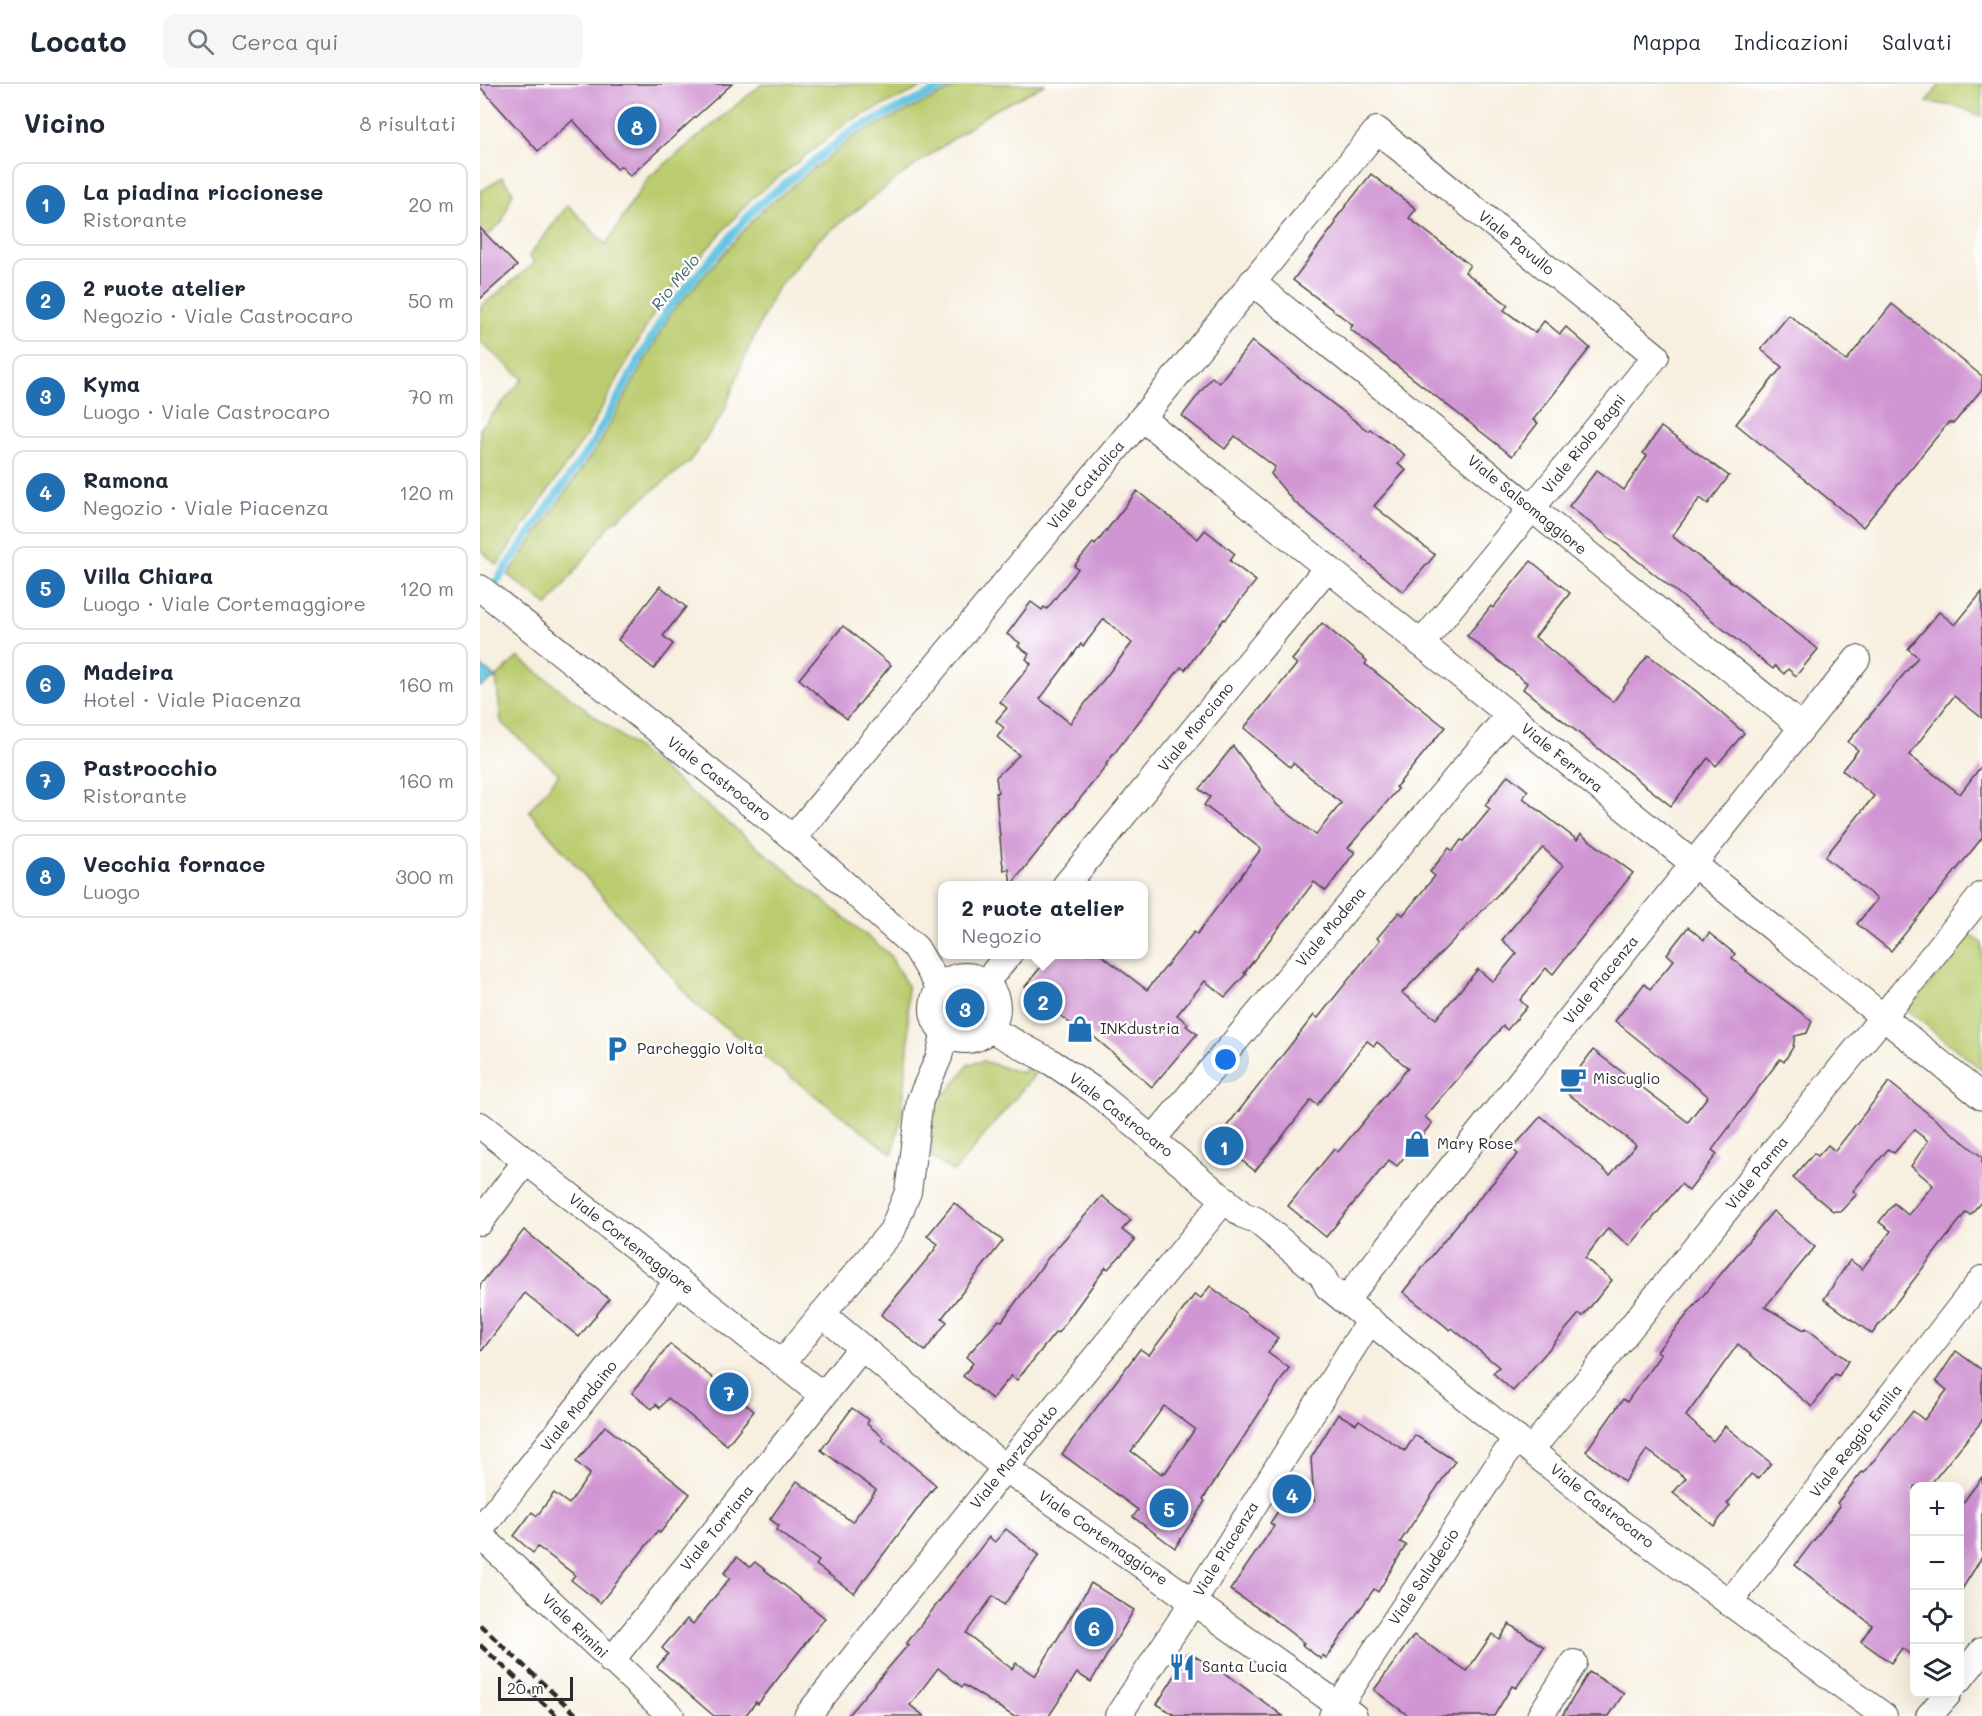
<!DOCTYPE html>
<html lang="it">
<head>
<meta charset="utf-8">
<style>
	body { margin:0; font-family:Mali,sans-serif; background:#f6f6f7; color:#1f2937 }
	.controls { position:absolute; right:18px; bottom:18px; display:grid; overflow:hidden; border-radius:12px; box-shadow:0 6px 24px #0002 }
	.controls button { width:54px; height:54px; display:grid; place-items:center; padding:0; border:0; border-bottom:2px solid #e0e1e3; background:#fff; color:#1f2937; font:30px sans-serif }
	.scale { position:absolute; left:18px; bottom:15px; width:75px; box-sizing:border-box; padding-left:6px; border:3px solid #2b2b2b; border-top:0; font-size:16px; line-height:21px; white-space:nowrap; color:#2b2b2b; -webkit-text-stroke:4px #fff; paint-order:stroke }
	.you { position:absolute; left:746px; top:976px; width:21px; height:21px; margin:-15px; border:4px solid #fff; border-radius:50%; background:#1a73e8; box-shadow:0 0 0 9px #1a73e833 }
	.badge { display:grid; place-items:center; width:39px; height:39px; border-radius:50%; background:#1f6fb2; color:#fff; font-size:20px; font-weight:700 }
	.pin { position:absolute; translate:-50% -50%; border:3px solid #fff; box-shadow:0 2px 6px #0006 }
	.popup { position:absolute; left:458px; top:797px; width:210px; height:78px; box-sizing:border-box; display:grid; place-content:center; border-radius:12px; background:#fff; filter:drop-shadow(0 2px 4px #0005); font-size:20px; white-space:nowrap; color:#747a83 }
	.popup b { font-size:22px; color:#1f2937 }
	.popup::after { content:''; position:absolute; left:50%; top:100%; margin-left:-12px; border:12px solid transparent; border-top-color:#fff }
	.list { margin:0; padding:0; list-style:none }
	h2 { display:flex; justify-content:space-between; align-items:center; height:78px; margin:0; padding:0 24px; font-size:26px }
	h2 small { font-size:20px; font-weight:400; color:#747a83 }
	.list li { display:grid; grid-template-columns:39px 1fr auto; gap:18px; align-items:center; box-sizing:border-box; height:84px; margin:0 12px 12px; padding:0 12px; border:2px solid #e0e1e3; border-radius:12px }
	.list b { display:block; font-size:22px; white-space:nowrap }
	.list p { margin:0; font-size:20px; white-space:nowrap; color:#747a83 }
	.list em { font-size:20px; font-style:normal; color:#747a83 }
	.icon { flex:none; width:33px; height:33px; fill:none; stroke:currentColor; stroke-width:2; stroke-linecap:round; stroke-linejoin:round }
	.map { position:relative; flex:none; width:1502px; height:1632px; overflow:hidden }
	header { display:flex; align-items:center; gap:36px; box-sizing:border-box; height:84px; padding:0 30px; background:#fff; border-bottom:2px solid #e0e1e3 }
	header strong { font-size:28px }
	nav { display:flex; gap:33px; margin-inline-start:auto; font-size:21px }
	.search { width:420px; height:54px; background:#f6f6f7; display:flex; align-items:center; gap:15px; box-sizing:border-box; padding:0 21px; border-radius:12px; color:#747a83; font-size:22px }
	main { display:flex }
	aside { flex:1; background:#fff }
	.map>svg:first-child { display:block }
	.green { fill:#bbcc6f; stroke:#737c4d; stroke-width:1.5 }
	.water { fill:#64c5e2; stroke:#487886; stroke-width:1.5 }
	.lines { fill:none; stroke-linecap:round; stroke-linejoin:round }
	.stream { stroke:#64c5e2; stroke-width:8 }
	.building { fill:#d095d3; fill-rule:evenodd }
	.minor-casing { stroke:#4a4846; stroke-width:28 }
	.minor { stroke:#fff; stroke-width:26 }
	.rail { stroke:#2b2b2b; stroke-width:4.5; stroke-dasharray:9 4.5; stroke-linecap:butt }
	.labels { text-anchor:middle; stroke-width:4.5; stroke-linejoin:round; paint-order:stroke }
	.street-label { font-size:15px; fill:#2b2b2b; stroke:#fff }
	.poi-label { font-size:15px; fill:#2b2b2b; stroke:#fff; text-anchor:start }
	.water-label { font-size:16px; font-style:italic; fill:#3f616b; stroke:#fff }
</style>
</head>
<body>
<header>
<strong>Locato</strong>
<div class="search"><svg class="icon" aria-label="search" viewBox="0 0 24 24"><circle cx="10" cy="10" r="6"/><path d="M15 15l6 6"/></svg>Cerca qui</div>
<nav><a>Mappa</a><a>Indicazioni</a><a>Salvati</a></nav>
</header>
<main>
<aside>
<h2>Vicino<small>8 risultati</small></h2>
<ul class="list">
<li><span class="badge">1</span><div><b>La piadina riccionese</b><p>Ristorante</p></div><em>20 m</em></li>
<li><span class="badge">2</span><div><b>2 ruote atelier</b><p>Negozio · Viale Castrocaro</p></div><em>50 m</em></li>
<li><span class="badge">3</span><div><b>Kyma</b><p>Luogo · Viale Castrocaro</p></div><em>70 m</em></li>
<li><span class="badge">4</span><div><b>Ramona</b><p>Negozio · Viale Piacenza</p></div><em>120 m</em></li>
<li><span class="badge">5</span><div><b>Villa Chiara</b><p>Luogo · Viale Cortemaggiore</p></div><em>120 m</em></li>
<li><span class="badge">6</span><div><b>Madeira</b><p>Hotel · Viale Piacenza</p></div><em>160 m</em></li>
<li><span class="badge">7</span><div><b>Pastrocchio</b><p>Ristorante</p></div><em>160 m</em></li>
<li><span class="badge">8</span><div><b>Vecchia fornace</b><p>Luogo</p></div><em>300 m</em></li>
</ul>
</aside>
<div class="map">
<svg width="1502" height="1632" viewBox="0 0 1502 1632">
	<rect width="100%" height="100%" fill="#fff"/>
	<filter id="ink" filterUnits="userSpaceOnUse"><feTurbulence type="fractalNoise" baseFrequency=".0167" numOctaves="2"/><feDisplacementMap in="SourceGraphic" scale="12" xChannelSelector="R" yChannelSelector="G"/><feConvolveMatrix kernelMatrix="1 2 1 2 8 2 1 2 1" color-interpolation-filters="sRGB"/></filter>
	<filter id="wash" filterUnits="userSpaceOnUse"><feTurbulence type="fractalNoise" baseFrequency=".008" numOctaves="4" result="noise"/><feDisplacementMap in="SourceGraphic" scale="24" xChannelSelector="R" yChannelSelector="G"/><feGaussianBlur stdDeviation="1.35" result="paint"/><feColorMatrix in="noise" values="0 0 0 0 0 0 0 0 0 0 0 0 0 0 0 0 0 1.4 0 .05"/><feComposite in="paint" operator="in"/></filter>
	<g filter="url(#wash)">
		<rect width="100%" height="100%" fill="#f7efdf"/>
		<!-- green -->
		<g class="green">
			<path d="M282,0h167l-81,38 -98,78 -91,104 -73,132 -89,129 -17,-16v-120l43,-50 -43,-37v-35l55,-44 -6,-7 39,-51 38,40 41,-66z"/>
			<path d="M483,0h83l-55,28 -92,65 -82,64 -41,49 -31,66 -22,58 -34,48 -78,62 -63,82 -40,-31 91,-131 72,-131 90,-102 95,-76z"/>
			<path d="M1460,0h42v33l-22,-10 -33,-5z"/>
			<path d="M22,93l11,15 -11,30 -22,20v-52l2,1z"/>
			<path d="M38,573l117,90 254,207 18,31 2,52 -7,78 -10,39 -197,-150 -166,-193 30,-37 -58,-52 -5,-44z"/>
			<path d="M1490,850l12,9v127l-75,-60z"/>
			<path d="M503,977l39,12 4,-6 9,7 -81,98 -23,-15 1,-36 9,-31 7,2 21,-28z"/>
		</g>
		<!-- water -->
		<path class="water" d="M0,581l16,13 -16,9z"/>
		<g class="lines">
			<!-- stream -->
			<path class="stream" d="M0,521l114,-164 73,-131 90,-104 96,-76 98,-46"/>
		</g>
		<g id="blocks">
			<!-- building -->
			<g class="building">
				<path d="M0,0h252l-102,92 -9,-10 -4,3 -44,-49 -35,31 -58,-64z"/>
				<path d="M891,90l45,35 -7,9 61,47 -5,7 43,33 -4,5 31,23 9,-12 16,13 6,-7 24,21 -57,72 5,3 -26,33 -162,-127 3,-4 -60,-45 43,-57 -2,-2z"/>
				<path d="M0,144l37,38 -37,33z"/>
				<path d="M1412,220l90,72v13l-28,34h-6l-85,104 -127,-103 46,-57 -21,-18 28,-34 57,46z"/>
				<path d="M772,257l116,90 2,-2 35,26 -7,9 8,6 -32,36 61,49 -32,37 -40,-33 1,-1 -71,-57 -22,-27 4,-7 -40,-31 -10,13 -43,-33 30,-39 7,6z"/>
				<path d="M1181,343l68,49 -21,28 -8,-6 -28,38 146,113 -22,27 -8,-7 -4,5 -9,-8 -2,3 -204,-163 28,-36 27,20 23,-34 -4,-3z"/>
				<path d="M657,407l61,48 7,-9 30,24 -5,7 26,20 -31,39 -1,-1 -39,51 -4,-3 -75,97 1,1 -96,120 -2,-16 -5,1 -2,-10 -6,-67 2,-1 -2,-15 23,-22 -22,-18 7,-9 -8,-7 11,-13 -7,-6 31,-38 -5,-5 3,-5 -11,-8 2,-3 -13,-9 24,-32 11,8 2,-3 3,2 31,-40 -4,-3 19,-23 2,2zM624,535l28,24 -62,80 -30,-24 41,-55 2,2z"/>
				<path d="M1051,477l39,32 -35,44 78,65 35,-47 48,36 48,42 -28,33 -8,-8 -37,48 -148,-117 4,-6 -60,-47 24,-30 2,2z"/>
				<path d="M180,502l26,21 -23,29 10,8 -19,25 -36,-29z"/>
				<path d="M1502,508v126l-28,-22 -45,59 51,39 22,-29v73l-91,113 -34,-27 20,-25 -52,-42 49,-61 -32,-26 16,-20 -10,-8 70,-85 -10,-8 31,-37 16,13z"/>
				<path d="M842,539l45,38 -2,3 80,63 -49,60 2,2 -50,59 7,4 -29,39 -12,-9 -70,91 2,1 -21,23 -20,-16 -28,34 11,9 -2,2 11,8 -45,53 -67,-58 -3,4 -57,-46 26,-33h49l47,36 47,-58 3,2 64,-85 -57,-44 6,-8 -11,-8 34,-43 44,59 39,30 25,-32 -48,-40 -3,4 -46,-39 53,-64 -5,-4z"/>
				<path d="M363,542l48,39 -44,54 -48,-40z"/>
				<path d="M1028,691l20,16 -5,7 54,42 4,-6 52,39 -80,101 -7,-6 -26,32 7,7 -20,23 -4,-4 -78,91 7,6 -35,43 -8,-6 -63,77 -38,-31 46,-57 4,3 70,-84 -31,-26 -3,4 -7,-5 -50,64 -6,-5 -56,71 -39,-31 98,-125 4,3 62,-78 -3,-2 22,-26 4,3 32,-39 -5,-4 19,-24 4,3 8,-11 3,1 26,-32 -5,-4zM1063,764l20,18 -61,74 15,13 -24,29 -15,-13 -42,50 -34,-26z"/>
				<path d="M1208,843l16,13 5,-7 26,21 -3,4 15,12 -1,1 66,50 -5,12 -12,3 -2,11 -9,15 -4,-3 -68,91 5,4 -28,37 -8,-7 -51,62 -22,-18 -23,30 27,22 -29,36 -4,-2 -66,77 -20,-18 6,-6 -47,-39 -2,2 -47,-38 65,-81 50,-57 -6,-5 29,-33 69,59 26,-30 -73,-55 30,-40 95,72 20,-26 -93,-75 29,-37 6,5 24,-29 -7,-6z"/>
				<path d="M1409,998l93,75v44l-12,14 -4,-3 -94,122 -48,-35 26,-39 12,9 29,-38 -12,-9 15,-19 14,12 25,-30 -22,-19 17,-25 -14,-11 -20,23 -6,-4 -35,42 4,3 -16,17h-8l-40,-33 21,-25 4,3 10,-11 7,6z"/>
				<path d="M622,1112l29,24 -9,10 13,10 -27,29 -2,-2 -48,66 -2,-1 -39,48 -6,-4 -19,23 -29,-23 10,-13 -7,-6 33,-37 3,1 46,-63z"/>
				<path d="M474,1119l49,38 -61,77 5,4 -22,29 -44,-36 52,-63 5,-8 -11,-8z"/>
				<path d="M1293,1127l42,36 -50,60 39,23 2,-2 42,33 -9,15 -4,-2 -23,33 -74,-63 -52,72 27,25 12,-15 46,37 -13,16 -7,-5 -24,30 3,2 -16,20 -41,-33 13,-15 -39,-28 -23,32 -38,-31 37,-52 4,3 34,-48 -4,-3z"/>
				<path d="M44,1146l85,69 -30,38 -54,-44 -45,60v-68z"/>
				<path d="M730,1202l68,52 -10,15 21,15 -86,131 2,2 -30,47 -42,-31 5,-7 -76,-56 78,-105 9,6 46,-61 6,4zM684,1322l31,23 -30,44 -2,-2 -1,3 -31,-23z"/>
				<path d="M190,1260l84,67 -27,34 -59,-47 -8,10 -4,-4 -4,5 -20,-16z"/>
				<path d="M1476,1267l26,19v51l-53,65h-15v171l-12,-9 -11,15 -30,-22 11,-16 -77,-60 45,-59 -3,-3 25,-31 2,1 49,-62 11,9 23,-30 -11,-9z"/>
				<path d="M372,1324l17,12 -2,4 17,14 -2,2 54,45 -82,108 -38,-28 3,-4 -43,-31 3,-4 -9,-7 27,-38 55,41 24,-32 -55,-40z"/>
				<path d="M858,1330l18,10 3,-4 46,31 10,-16 40,26 -55,81 6,3 -28,47 -4,-3 -48,69 -3,-3 -2,4 -19,-14 2,-2 -40,-31 -34,-22 44,-64 -4,-3 24,-35 20,13 -3,-43z"/>
				<path d="M125,1342l85,68 -30,39 -2,-2 -58,72 -29,-23 4,-5 -37,-28 -5,6 -19,-17 18,-24 5,4 17,-23 15,11 21,-30 -14,-12z"/>
				<path d="M1502,1393v80l-23,37v-86z"/>
				<path d="M526,1445l33,26 -35,50 -11,-9 -27,37 46,36 4,-6 19,13 56,-93 43,27 -43,72 -14,-9 -28,43h-36l-49,-31 -2,2 -24,-19 -28,37 14,11h-77l61,-71 -2,-1 83,-107 6,5z"/>
				<path d="M257,1473l13,10 5,-5 70,56 -67,86 -2,-2 -11,14h-31l-57,-49 11,-13 -6,-6 25,-29 6,5 37,-46 -6,-5z"/>
				<path d="M1029,1540l35,23 -28,41 -4,-2 -18,30h-85l-35,-26 40,-55 53,36 25,-37 7,5z"/>
				<path d="M709,1569l41,24 53,39h-107l-19,-12z"/>
				<path d="M1109,1588l35,21 -15,23h-47z"/>
			</g>
		</g>
	</g>
	<g filter="url(#ink)">
		<use href="#blocks" fill-opacity="0" stroke="#4a4846" stroke-width="1.5"/>
		<g class="lines">
			<defs>
				<g id="minor">
					<path d="M772,198l550,445"/>
					<path d="M662,334l840,679"/>
					<path d="M0,504l313,250 123,110 24,40"/>
					<path d="M313,754l349,-420 235,-288 279,226 -235,288"/>
					<path d="M585,802l262,-318"/>
					<circle cx="485" cy="924" r="32"/>
					<path d="M505,899l24,-29"/>
					<path d="M510,945l61,33 41,27 151,126 13,5 66,55 6,12 293,236 263,193"/>
					<path d="M0,1041l302,238"/>
					<path d="M673,1055l356,-424"/>
					<path d="M0,1138l46,-61"/>
					<path d="M865,1217l512,-642"/>
					<path d="M342,1230l70,-83 16,-39 12,-92 19,-43 5,-23"/>
					<path d="M382,1263l-39,49 -41,-33 40,-49 183,154 349,248"/>
					<path d="M1051,1366l451,-555"/>
					<path d="M0,1446l198,-249"/>
					<path d="M0,1451l191,181"/>
					<path d="M1249,1519l253,-324"/>
					<path d="M131,1577l212,-265"/>
					<path d="M1480,1595l22,-28"/>
					<path d="M327,1632l198,-248 220,-269"/>
					<path d="M638,1632l75,-114 177,-282"/>
					<path d="M852,1632l184,-278"/>
					<path d="M1060,1632l34,-53"/>
					<path d="M1449,1632l19,-22"/>
				</g>
			</defs>
			<!-- minor casing -->
			<use href="#minor" class="minor-casing"/>
			<!-- minor -->
			<use href="#minor" class="minor"/>
			<!-- rail -->
			<g class="rail">
				<path d="M0,1541l98,91"/>
				<path d="M0,1561l77,71"/>
			</g>
		</g>
	</g>
	<!-- icons -->
	<defs>
		<symbol id="shop-bare" viewBox="-9 -9 18 18"><path d="M-5-2.5h2.3a2.7 3.5 0 0 1 5.4 0H5L5.5 6h-11ZM-1.5-2.5h3a1.5 2.3 0 0 0-3 0Z" fill="#1f6fb2" stroke="#fff" stroke-width="2.5" paint-order="stroke"/></symbol>
		<symbol id="parking-bare" viewBox="-9 -9 18 18"><path d="M-3.5-5.5H1a3.5 3.5 0 0 1 0 7H-1V5.5H-3.5ZM-1-3.4V-.6H.8a1.4 1.4 0 0 0 0-2.8Z" fill="#1f6fb2" stroke="#fff" stroke-width="2.5" paint-order="stroke"/></symbol>
		<symbol id="cafe-bare" viewBox="-9 -9 18 18"><path d="M-5.5-4.5H6V0H3Q3 3.5 0 3.5H-2.5Q-5.5 3.5-5.5 0ZM3-3.2v2h1.7v-2ZM-6 4.5H4V6H-6Z" fill="#1f6fb2" stroke="#fff" stroke-width="2.5" paint-order="stroke"/></symbol>
		<symbol id="restaurant-bare" viewBox="-9 -9 18 18"><path d="M-5-6h1v4h1v-4h1v4h1v-4h1v5L-1.5 .5V6h-2V.5L-5-1ZM5-6V6H3V1.5H1.5Q1.5-4 5-6Z" fill="#1f6fb2" stroke="#fff" stroke-width="2.5" paint-order="stroke"/></symbol>
	</defs>
	<g fill-rule="evenodd">
		<use href="#shop-bare" x="581" y="926" width="38" height="38"/>
		<use href="#parking-bare" x="118" y="946" width="38" height="38"/>
		<use href="#cafe-bare" x="1074" y="976" width="38" height="38"/>
		<use href="#shop-bare" x="918" y="1041" width="38" height="38"/>
		<use href="#restaurant-bare" x="683" y="1564" width="38" height="38"/>
	</g>
	<g class="labels">
		<!-- street labels -->
		<g class="street-label">
			<text transform="translate(1036 159) rotate(39)" y="5">Viale Pavullo</text>
			<text transform="translate(1104 360) rotate(-51)" y="5">Viale Riolo Bagni</text>
			<text transform="translate(606 401) rotate(-50)" y="5">Viale Cattolica</text>
			<text transform="translate(1047 421) rotate(39)" y="5">Viale Salsomaggiore</text>
			<text transform="translate(716 643) rotate(-51)" y="5">Viale Morciano</text>
			<text transform="translate(1082 674) rotate(39)" y="5">Viale Ferrara</text>
			<text transform="translate(239 695) rotate(38)" y="5">Viale Castrocaro</text>
			<text transform="translate(851 843) rotate(-50)" y="5">Viale Modena</text>
			<text transform="translate(1121 896) rotate(-51)" y="5">Viale Piacenza</text>
			<text transform="translate(641 1031) rotate(38)" y="5">Viale Castrocaro</text>
			<text transform="translate(1277 1089) rotate(-51)" y="5">Viale Parma</text>
			<text transform="translate(151 1160) rotate(38)" y="5">Viale Cortemaggiore</text>
			<text transform="translate(99 1322) rotate(-51)" y="5">Viale Mondaino</text>
			<text transform="translate(1376 1357) rotate(-52)" y="5">Viale Reggio Emilia</text>
			<text transform="translate(534 1373) rotate(-51)" y="5">Viale Marzabotto</text>
			<text transform="translate(1122 1422) rotate(38)" y="5">Viale Castrocaro</text>
			<text transform="translate(237 1444) rotate(-51)" y="5">Viale Torriana</text>
			<text transform="translate(623 1454) rotate(35)" y="5">Viale Cortemaggiore</text>
			<text transform="translate(746 1465) rotate(-58)" y="5">Viale Piacenza</text>
			<text transform="translate(944 1493) rotate(-56)" y="5">Viale Saludecio</text>
			<text transform="translate(95 1542) rotate(44)" y="5">Viale Rimini</text>
		</g>
		<!-- poi labels -->
		<g class="poi-label">
			<text x="620" y="950">INKdustria</text>
			<text x="157" y="970">Parcheggio Volta</text>
			<text x="1113" y="1000">Miscuglio</text>
			<text x="957" y="1065">Mary Rose</text>
			<text x="722" y="1588">Santa Lucia</text>
		</g>
		<!-- water labels -->
		<g class="water-label">
			<text transform="translate(195 198) rotate(-51)" y="6">Rio Melo</text>
		</g>
	</g>
</svg>
<div class="controls">
<button>+</button>
<button>−</button>
<button><svg class="icon" aria-label="locate" viewBox="0 0 24 24"><circle cx="12" cy="12" r="6"/><path d="M12 2v4M12 18v4M2 12h4M18 12h4"/></svg></button>
<button><svg class="icon" aria-label="layers" viewBox="0 0 24 24"><path d="M12 4l9 5-9 5-9-5zM3 14l9 5 9-5"/></svg></button>
</div>
<div class="scale">20 m</div>
<div class="you"></div>
<div class="pin badge" style="left:744px;top:1062px">1</div>
<div class="pin badge" style="left:563px;top:917px">2</div>
<div class="popup"><b>2 ruote atelier</b>Negozio</div>
<div class="pin badge" style="left:485px;top:924px">3</div>
<div class="pin badge" style="left:812px;top:1410px">4</div>
<div class="pin badge" style="left:689px;top:1424px">5</div>
<div class="pin badge" style="left:614px;top:1543px">6</div>
<div class="pin badge" style="left:249px;top:1308px">7</div>
<div class="pin badge" style="left:157px;top:42px">8</div>
</div>
</main>
</body>
</html>
